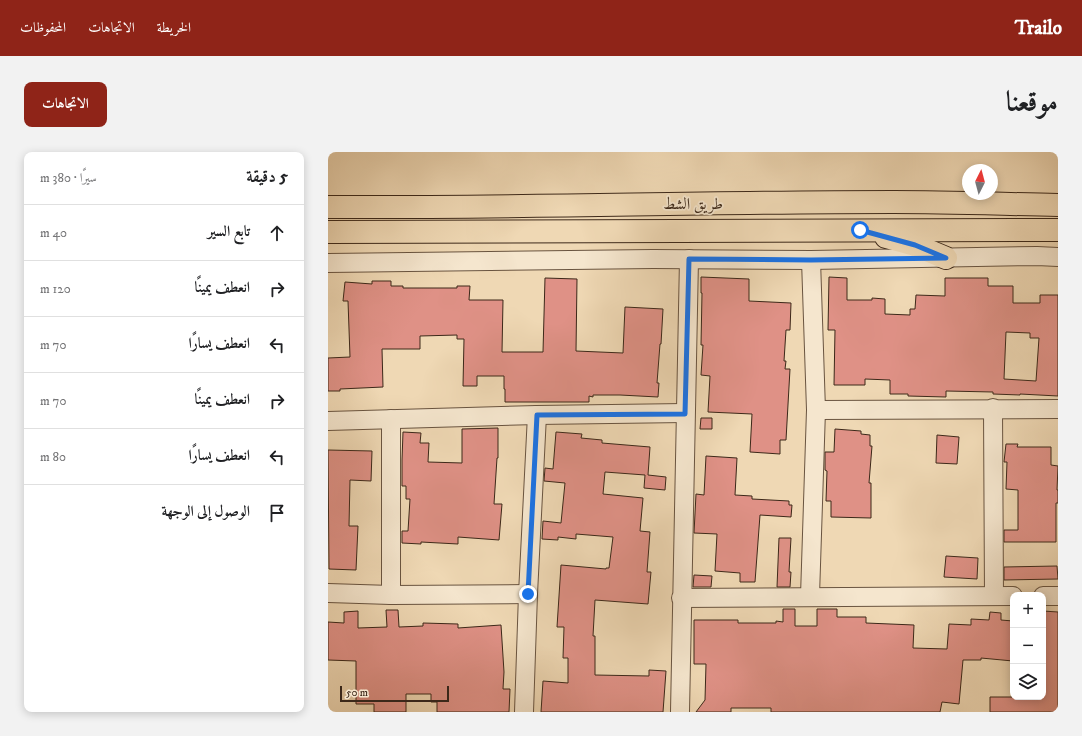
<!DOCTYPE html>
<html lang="ar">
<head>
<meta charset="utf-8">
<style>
	body { margin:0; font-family:"IM FELL DW Pica",Amiri,serif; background:#f2f2f2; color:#202124; direction:rtl }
	.controls { position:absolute; right:12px; bottom:12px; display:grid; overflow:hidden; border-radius:8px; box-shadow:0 2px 10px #0003 }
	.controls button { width:36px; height:36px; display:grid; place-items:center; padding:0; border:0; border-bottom:1px solid #e0e0e0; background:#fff; color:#202124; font:20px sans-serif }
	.compass { position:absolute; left:634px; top:12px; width:36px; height:36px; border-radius:50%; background:#fff; box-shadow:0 2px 10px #0003; rotate:6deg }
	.scale { position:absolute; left:12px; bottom:10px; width:109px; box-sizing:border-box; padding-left:4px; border:2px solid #3c2819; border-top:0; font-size:11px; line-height:14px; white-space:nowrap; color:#3c2819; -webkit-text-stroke:3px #f5e6ce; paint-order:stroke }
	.stop { position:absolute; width:12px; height:12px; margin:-9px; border:3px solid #1a73e8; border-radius:50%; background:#fff }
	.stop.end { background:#1a73e8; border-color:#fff; box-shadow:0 1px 4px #0008 }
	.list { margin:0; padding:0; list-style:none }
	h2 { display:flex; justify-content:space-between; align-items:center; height:52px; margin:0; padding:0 16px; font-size:17px }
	h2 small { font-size:13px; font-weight:400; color:#757577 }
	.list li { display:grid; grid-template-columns:26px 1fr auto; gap:12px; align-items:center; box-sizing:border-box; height:56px; padding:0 16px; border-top:1px solid #e0e0e0 }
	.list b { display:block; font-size:15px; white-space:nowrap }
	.list em { font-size:13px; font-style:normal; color:#757577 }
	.icon { flex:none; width:22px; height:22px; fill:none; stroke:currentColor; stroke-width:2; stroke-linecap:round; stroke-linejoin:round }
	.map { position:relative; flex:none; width:730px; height:560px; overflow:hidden; direction:ltr; border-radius:8px }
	header { display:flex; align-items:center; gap:24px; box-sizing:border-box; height:56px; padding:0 20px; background:#8f2418; color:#fff }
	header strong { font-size:19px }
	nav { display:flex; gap:22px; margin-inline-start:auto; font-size:14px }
	.intro { display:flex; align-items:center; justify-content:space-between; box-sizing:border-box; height:96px; padding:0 24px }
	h1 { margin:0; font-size:28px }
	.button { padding:10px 18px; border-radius:8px; background:#8f2418; color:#fff; font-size:14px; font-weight:700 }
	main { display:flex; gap:24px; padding:0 24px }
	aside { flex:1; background:#fff; border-radius:8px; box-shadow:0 2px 10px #0003 }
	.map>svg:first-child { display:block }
	.building { fill:#df9186; stroke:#3c2819; fill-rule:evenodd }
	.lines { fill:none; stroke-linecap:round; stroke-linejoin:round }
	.minor-casing { stroke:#695440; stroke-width:20 }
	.major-casing { stroke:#3c2819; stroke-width:24 }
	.minor { stroke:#f5e6ce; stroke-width:18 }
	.major { stroke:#efd8b4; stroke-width:22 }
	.route { stroke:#1a73e8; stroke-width:5 }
	.labels { text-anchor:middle; stroke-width:3.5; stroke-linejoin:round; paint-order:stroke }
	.street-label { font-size:16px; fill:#3c2819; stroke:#f5e6ce }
</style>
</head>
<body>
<header>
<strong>Trailo</strong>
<nav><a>الخريطة</a><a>الاتجاهات</a><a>المحفوظات</a></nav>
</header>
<div class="intro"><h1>موقعنا</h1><a class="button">الاتجاهات</a></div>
<main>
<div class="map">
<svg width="730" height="560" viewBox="0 0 730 560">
	<rect width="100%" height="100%" fill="#efd8b4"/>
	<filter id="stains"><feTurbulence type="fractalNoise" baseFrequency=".005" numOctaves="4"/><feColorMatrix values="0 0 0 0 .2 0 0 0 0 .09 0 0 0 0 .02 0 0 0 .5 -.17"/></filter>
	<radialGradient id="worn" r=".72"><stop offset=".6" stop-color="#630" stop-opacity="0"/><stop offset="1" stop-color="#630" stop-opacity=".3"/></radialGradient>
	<!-- building -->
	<g class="building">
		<path d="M373,125l48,2v22l42,2 -1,27h-4l-2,31h2l-1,8h5l-4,71h-6v14l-30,-2 2,-38 -44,-2 2,-36 -9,-1 2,-30h-2l1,-52h-1z"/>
		<path d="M501,125l18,1v22h25v-2l13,1v15l25,1v-6h5l1,-14 29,1v-18h43v8h25v17h27v-8h18v101l-38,-2v1l-27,-1v-2l-47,-1v6l-38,-1v-2h-18v-14l-25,-1v6h-31l1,-55h-7zM678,180l24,1v5h9l-3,43 -32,-2z"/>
		<path d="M217,126l32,1 -1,72 47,2 2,-46 38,2 -2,35h-1l-3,39h2l-1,14 -38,-2h-27v2l-4,-1v6h-84v-13h-1v-13h-27v10h-14l1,-47h-7v-4l-37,1v13h-38l1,38 -43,2v2h-12v-33l22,-1 -2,-56h-5l2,-19 27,2v-3h19v5h12v2h54v-2h13l-1,14h34l-1,52h41z"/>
		<path d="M373,266h11v11h-12z"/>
		<path d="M170,276v30h-1l-3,46h8l-3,36 -41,-3v7l-37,-2v2l-19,-1v-12h6l2,-32h-4v-13h-4v-26l1,-28 18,1 -1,10h9l-1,19 34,1v-34z"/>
		<path d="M507,277l26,2v3l9,1v11h2l-3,37h2v35l-40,-1v-16h-5l1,-30 -2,-1v-18h9z"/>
		<path d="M228,280l26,2 -1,4 21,2v3l48,4 -2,28 18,2 -1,13 -21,-2 1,-13 -40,-3 -2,22 40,4 -3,33 10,1 -3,40h4l-3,32 -53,-4 -2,36h2v39l54,1v-6l17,1 -3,41h-122l2,-31 25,2v-25h-5l1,-31h-7l4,-62 45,4v-1h3l4,-31 -37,-3v5l-18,-2v3l-16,-1 1,-18 18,2 4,-40 -21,-2 1,-13 8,1z"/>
		<path d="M609,283l22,2 -2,27 -21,-1z"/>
		<path d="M678,292h12l-1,3h34v18l7,1 -1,24h1v13h-2v39h-52v-12h14v-40l-12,-1 1,-27h-3z"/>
		<path d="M0,298l44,1 -1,30 -21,-1 -1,46h9l-2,44 -27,-1z"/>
		<path d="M378,304l31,2 -2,37 17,1v3l37,2v4h3l-1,12 -31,-2 -5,67h-15v-9l-25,-2 2,-37 -23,-1 2,-39 8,1z"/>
		<path d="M451,386h12l-2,34h2l-1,15h-13z"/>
		<path d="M618,404l32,2 -1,21 -33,-2z"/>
		<path d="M729,414l1,13 -54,1v-13z"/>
		<path d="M366,423l18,1 -1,11h-18z"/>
		<path d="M455,457h12v17h22v-17h20v8h29v6l48,2 -1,23 34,1 2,-25 22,1v-6l18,1 1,-8 11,1v7l12,1v40l-32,-3v2h-18l-4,44 -17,-2 -2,10h-169v-4h-40v4h-35l9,-12 1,-36h-12v-44h44v3h38v-2l7,1z"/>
		<path d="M58,458h12l1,17 24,-1v-3l35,1v4l43,-3 3,47 -1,17h7l-1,23h-72v-10h-6v-8h-25v18h-32v-8h-18v-43l-28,-1v-38l16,1v-11l14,-1v17l29,-1z"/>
		<path d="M715,459l15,1v100h-68v-15h53z"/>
	</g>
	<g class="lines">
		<defs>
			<g id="minor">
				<path d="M0,111l325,-4 158,1 226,-4 21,1"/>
				<path d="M665,256l1,188"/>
				<path d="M488,258l242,-1"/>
				<path d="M63,267v176"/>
				<path d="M0,269l209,-6 148,-2"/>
				<path d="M0,441l63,2 137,-1"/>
				<path d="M482,444l6,-186 -5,-150"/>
				<path d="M715,444h15"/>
				<path d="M353,446l332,-2"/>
				<path d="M196,560l4,-118 9,-179"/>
				<path d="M352,560l9,-453"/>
			</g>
			<g id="major">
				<path d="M0,55c188,1 377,-5 565,-5 55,0 110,2 165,3"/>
				<path d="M0,80l730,-2"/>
				<path d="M558,85l29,8 31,13"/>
			</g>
		</defs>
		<!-- minor casing -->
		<use href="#minor" class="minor-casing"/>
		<!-- major casing -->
		<use href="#major" class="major-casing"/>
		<!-- minor -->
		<use href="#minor" class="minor"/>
		<!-- major -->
		<use href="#major" class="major"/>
	</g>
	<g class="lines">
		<!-- route -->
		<path class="route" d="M200,442l9,-179 148,-1 4,-155 122,1 135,-2 -31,-13 -55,-15"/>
	</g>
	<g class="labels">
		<!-- street labels -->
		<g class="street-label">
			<text x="365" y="57">طريق الشط</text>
		</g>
	</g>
	<rect width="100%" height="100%" filter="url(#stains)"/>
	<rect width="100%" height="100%" fill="url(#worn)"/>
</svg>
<div class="controls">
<button>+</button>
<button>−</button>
<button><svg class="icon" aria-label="layers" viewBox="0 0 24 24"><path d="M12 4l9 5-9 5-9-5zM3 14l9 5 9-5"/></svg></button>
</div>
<svg class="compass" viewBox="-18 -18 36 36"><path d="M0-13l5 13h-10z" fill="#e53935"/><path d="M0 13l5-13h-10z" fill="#757577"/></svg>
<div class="scale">50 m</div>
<div class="stop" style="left:532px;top:78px"></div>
<div class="stop end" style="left:200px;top:442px"></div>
</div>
<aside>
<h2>5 دقيقة<small>سيرًا · 380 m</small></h2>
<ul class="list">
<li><svg class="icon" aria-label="ahead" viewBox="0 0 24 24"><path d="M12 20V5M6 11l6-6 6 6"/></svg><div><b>تابع السير</b></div><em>40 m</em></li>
<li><svg class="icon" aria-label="right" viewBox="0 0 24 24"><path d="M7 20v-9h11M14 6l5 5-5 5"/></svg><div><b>انعطف يمينًا</b></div><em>120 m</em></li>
<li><svg class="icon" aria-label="left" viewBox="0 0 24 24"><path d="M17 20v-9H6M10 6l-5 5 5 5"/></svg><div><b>انعطف يسارًا</b></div><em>70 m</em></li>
<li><svg class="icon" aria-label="right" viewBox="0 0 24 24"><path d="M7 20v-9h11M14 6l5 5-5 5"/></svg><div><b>انعطف يمينًا</b></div><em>70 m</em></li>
<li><svg class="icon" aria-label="left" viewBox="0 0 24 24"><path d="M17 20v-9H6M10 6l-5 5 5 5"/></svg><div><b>انعطف يسارًا</b></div><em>80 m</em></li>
<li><svg class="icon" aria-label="arrive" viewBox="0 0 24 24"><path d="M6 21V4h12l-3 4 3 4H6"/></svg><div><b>الوصول إلى الوجهة</b></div></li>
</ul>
</aside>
</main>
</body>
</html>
